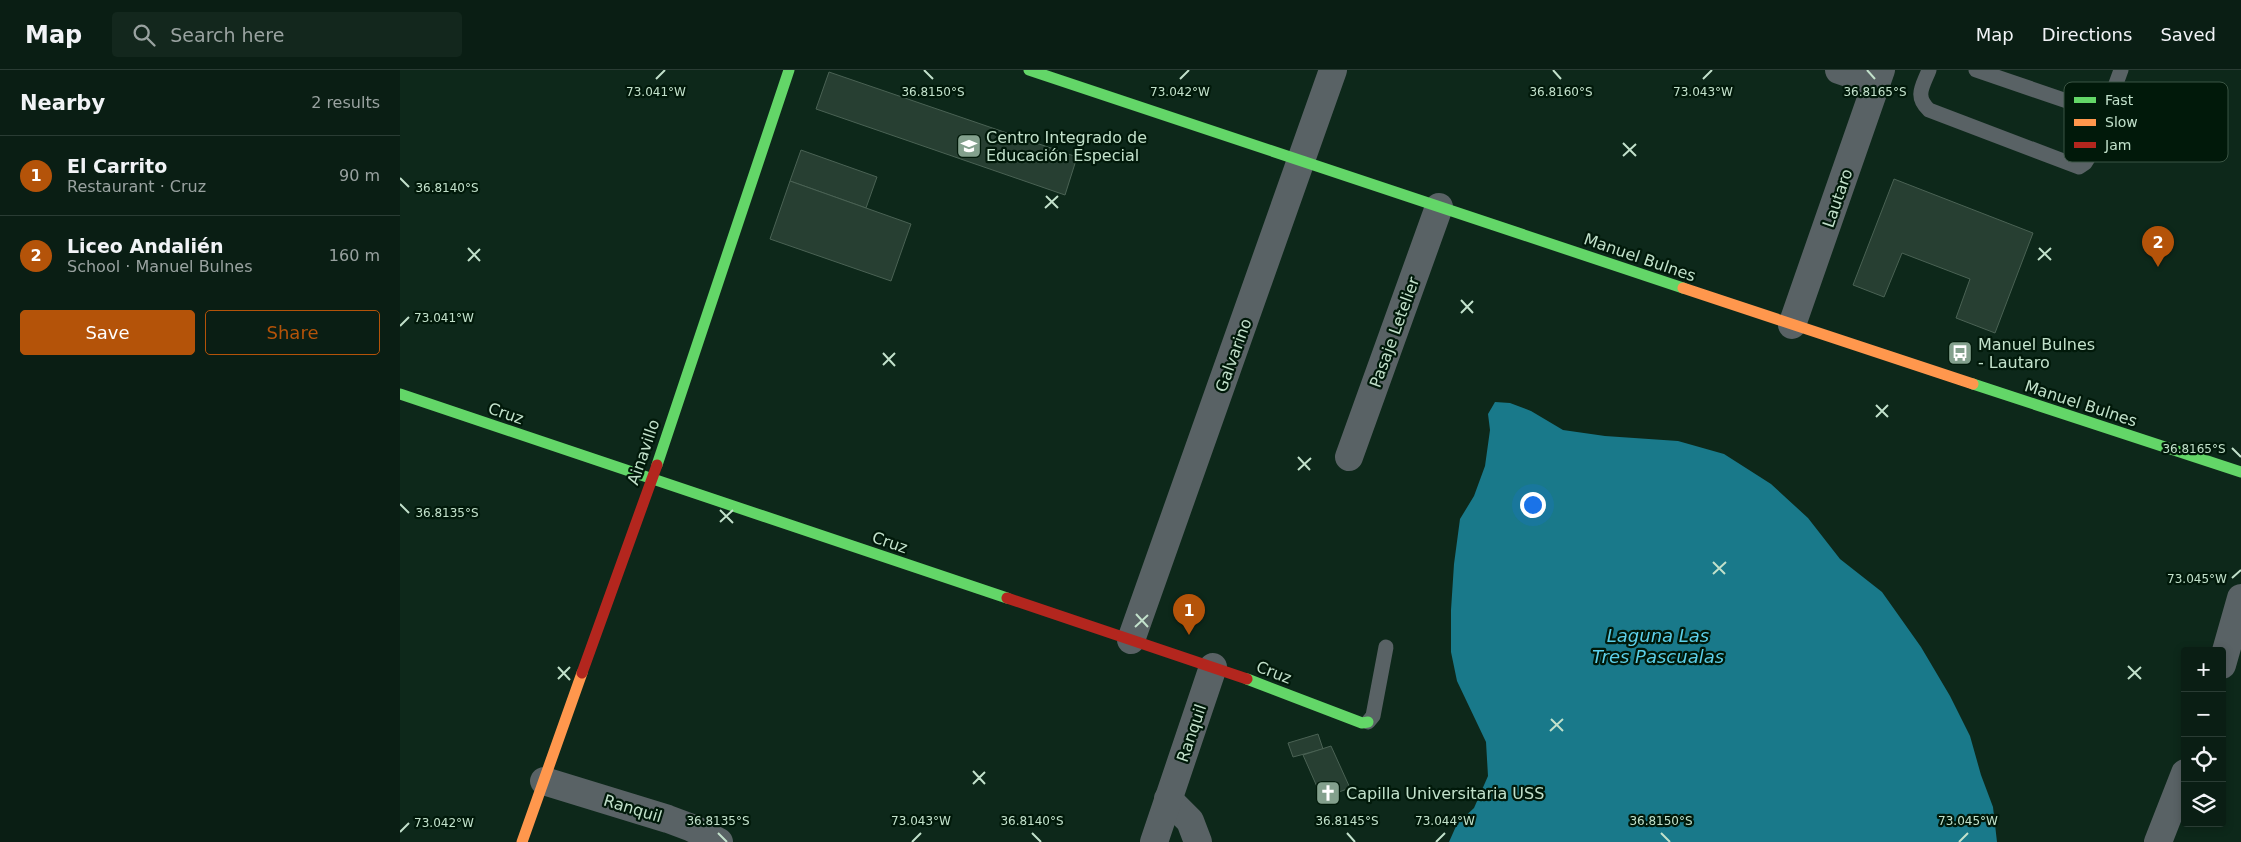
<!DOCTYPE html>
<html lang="en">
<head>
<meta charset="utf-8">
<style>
	body { margin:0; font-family:"DejaVu Sans",sans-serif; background:#13271d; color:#f1f3f6 }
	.controls { position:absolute; right:15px; bottom:15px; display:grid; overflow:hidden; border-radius:5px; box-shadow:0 2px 8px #0003 }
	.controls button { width:45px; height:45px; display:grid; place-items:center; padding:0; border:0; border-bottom:1px solid #2a3c34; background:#0a1e14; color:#f1f3f6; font:25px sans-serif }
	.you { position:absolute; left:1132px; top:434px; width:18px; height:18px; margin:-12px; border:4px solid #fff; border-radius:50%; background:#1a73e8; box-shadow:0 0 0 8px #1a73e833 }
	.badge { display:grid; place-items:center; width:32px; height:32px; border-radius:50%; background:#b45309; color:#fff; font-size:16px; font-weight:700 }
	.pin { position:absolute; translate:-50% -41px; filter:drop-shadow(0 1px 2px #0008) }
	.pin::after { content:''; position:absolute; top:26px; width:18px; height:15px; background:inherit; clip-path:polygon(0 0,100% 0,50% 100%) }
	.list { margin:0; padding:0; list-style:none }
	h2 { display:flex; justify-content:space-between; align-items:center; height:65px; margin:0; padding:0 20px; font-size:21px }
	h2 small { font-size:16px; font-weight:400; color:#99a2a0 }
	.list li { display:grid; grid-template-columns:32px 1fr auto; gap:15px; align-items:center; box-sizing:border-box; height:80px; padding:0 20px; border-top:1px solid #2a3c34 }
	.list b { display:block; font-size:19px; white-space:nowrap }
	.list p { margin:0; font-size:16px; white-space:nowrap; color:#99a2a0 }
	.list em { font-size:16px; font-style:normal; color:#99a2a0 }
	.actions { display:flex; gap:10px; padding:15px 20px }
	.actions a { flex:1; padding:11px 0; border:1px solid #b45309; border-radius:5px; text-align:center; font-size:18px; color:#b45309 }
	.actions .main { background:#b45309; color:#fff }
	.icon { flex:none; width:28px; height:28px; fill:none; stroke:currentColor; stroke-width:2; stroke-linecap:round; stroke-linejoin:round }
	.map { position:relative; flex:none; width:1841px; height:772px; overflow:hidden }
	header { display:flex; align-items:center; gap:30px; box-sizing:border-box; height:70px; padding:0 25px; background:#0a1e14; border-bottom:1px solid #2a3c34 }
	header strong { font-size:24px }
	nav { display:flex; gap:28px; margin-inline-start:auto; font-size:18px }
	.search { width:350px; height:45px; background:#13271d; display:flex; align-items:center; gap:12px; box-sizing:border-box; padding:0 18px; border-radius:5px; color:#99a2a0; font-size:19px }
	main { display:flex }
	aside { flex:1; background:#0a1e14 }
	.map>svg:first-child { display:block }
	.water { fill:#19798a }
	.building { fill:#273f32; stroke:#4a6254 }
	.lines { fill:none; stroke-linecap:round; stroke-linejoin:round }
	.lane { stroke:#596265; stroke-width:15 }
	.street { stroke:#596265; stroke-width:28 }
	.fast { stroke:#63d668; stroke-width:11 }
	.slow { stroke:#ff974d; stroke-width:11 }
	.jam { stroke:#b3261e; stroke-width:11 }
	.ticks { fill:none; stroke:#c2e1cb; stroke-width:2 }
	.labels { text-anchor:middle; stroke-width:4.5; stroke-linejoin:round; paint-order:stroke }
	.poi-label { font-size:16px; fill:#c2e1cb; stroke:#01190a; text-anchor:start }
	.street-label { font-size:16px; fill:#c2e1cb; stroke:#01190a }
	.water-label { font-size:18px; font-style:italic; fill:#5cd0ea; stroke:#01190a }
	.key { fill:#01190a; stroke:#3b5544; stroke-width:1 }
	.key-label { font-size:14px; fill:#c2e1cb }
	.ticks-label { font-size:12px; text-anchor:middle; fill:#c2e1cb; stroke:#01190a; stroke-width:4.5; stroke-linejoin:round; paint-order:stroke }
</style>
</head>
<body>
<header>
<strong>Map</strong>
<div class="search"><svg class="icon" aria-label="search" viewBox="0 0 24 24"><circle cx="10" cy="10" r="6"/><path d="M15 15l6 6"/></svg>Search here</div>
<nav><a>Map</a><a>Directions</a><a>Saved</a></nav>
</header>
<main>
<aside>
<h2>Nearby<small>2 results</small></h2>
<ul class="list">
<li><span class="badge">1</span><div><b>El Carrito</b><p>Restaurant · Cruz</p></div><em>90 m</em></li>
<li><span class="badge">2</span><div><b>Liceo Andalién</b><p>School · Manuel Bulnes</p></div><em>160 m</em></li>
</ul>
<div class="actions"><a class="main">Save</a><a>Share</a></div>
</aside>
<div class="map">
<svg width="1841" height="772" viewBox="0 0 1841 772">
	<rect width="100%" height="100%" fill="#0d281a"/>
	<!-- water -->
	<path class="water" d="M1095,332l15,1 21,8 32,19 42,6 73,5 46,13 47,30 37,34 32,41 42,33 39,55 29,49 20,40 11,39 12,32 4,35h-548l8,-18 17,-16 14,-32 -2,-34 -29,-61 -6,-29v-42l3,-46 6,-45 14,-23 11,-30 5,-36 -2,-16z"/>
	<!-- building -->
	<g class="building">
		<path d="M429,2l248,85 -12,38 -249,-86z"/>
		<path d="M401,80l76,27 -11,31 -76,-27z"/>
		<path d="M1494,109l139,54 -38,100 -39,-15 14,-39 -68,-26 -18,44 -31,-12z"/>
		<path d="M390,111l121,43 -20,57 -121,-42z"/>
		<path d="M918,664l5,15 -30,8 -5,-14z"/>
		<path d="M931,676l19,42 -28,10 -19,-43z"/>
	</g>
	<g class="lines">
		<!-- lane -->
		<g class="lane">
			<path d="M1529,0c-6,16 -15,26 0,40l150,57 6,-4 5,-8 31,-85"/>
			<path d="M1576,0l129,44"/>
			<path d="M968,652l5,-6 13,-69"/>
		</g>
		<!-- street -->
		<g class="street">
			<path d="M1439,0l38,13"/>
			<path d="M1392,255l89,-255"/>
			<path d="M949,387l90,-250"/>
			<path d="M731,570l202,-570"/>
			<path d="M1822,595l19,-67"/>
			<path d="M144,711l124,38 24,9 27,14"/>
			<path d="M768,729l22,22 8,21"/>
			<path d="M754,772l59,-175"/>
			<path d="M1758,772l27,-69"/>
		</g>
		<!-- fast -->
		<g class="fast">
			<path d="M629,0l654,218"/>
			<path d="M1573,314l268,88"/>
			<path d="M0,324l607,204"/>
			<path d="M257,395l132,-395"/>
			<path d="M847,609l115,44 6,-1"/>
		</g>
		<!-- slow -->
		<g class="slow">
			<path d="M1283,218l290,96"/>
			<path d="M122,772l60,-169"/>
		</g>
		<!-- jam -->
		<g class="jam">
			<path d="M607,528l240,81"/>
			<path d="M182,603l75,-208"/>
		</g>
	</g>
	<!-- ticks -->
	<path class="ticks" d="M524,0l9,9M1153,0l8,9M1467,0l8,9M256,9l9,-9M780,9l9,-9M1303,9l9,-9M1223,73l13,13M1223,86l13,-12M0,108l9,9M646,126l12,12M645,138l13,-12M68,178l12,13M1639,178l12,12M1638,190l13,-12M68,191l12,-12M1061,230l12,13M1061,243l12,-12M0,256l9,-9M483,283l12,13M483,295l12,-12M1476,335l12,12M1476,347l12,-12M1832,378l9,9M898,387l12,13M898,400l13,-12M0,434l9,9M320,440l13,13M320,452l13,-12M1313,492l12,12M1313,504l13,-12M1832,508l9,-8M736,544l12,13M735,557l13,-12M1728,596l13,13M158,597l12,13M158,609l12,-12M1728,609l13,-12M1151,649l12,12M1150,661l13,-12M573,701l12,13M573,714l12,-12M0,762l9,-9M318,763l9,9M632,763l9,9M947,763l8,9M1261,763l9,9M512,772l9,-9M1036,772l9,-9M1559,772l9,-9"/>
	<!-- icons -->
	<defs>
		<symbol id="school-square" viewBox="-11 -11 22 22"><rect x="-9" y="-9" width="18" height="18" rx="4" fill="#83a08d" stroke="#01190a"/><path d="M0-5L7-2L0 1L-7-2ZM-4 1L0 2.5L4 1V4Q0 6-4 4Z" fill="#fff"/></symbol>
		<symbol id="bus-square" viewBox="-11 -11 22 22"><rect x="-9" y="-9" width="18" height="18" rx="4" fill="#83a08d" stroke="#01190a"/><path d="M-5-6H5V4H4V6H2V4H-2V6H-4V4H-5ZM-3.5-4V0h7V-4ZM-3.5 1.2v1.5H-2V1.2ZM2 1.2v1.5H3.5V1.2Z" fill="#fff"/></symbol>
		<symbol id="church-square" viewBox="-11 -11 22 22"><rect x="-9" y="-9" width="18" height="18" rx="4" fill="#83a08d" stroke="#01190a"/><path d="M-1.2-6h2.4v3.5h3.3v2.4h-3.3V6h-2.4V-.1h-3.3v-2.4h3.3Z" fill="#fff"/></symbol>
	</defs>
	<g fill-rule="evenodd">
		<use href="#school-square" x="555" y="62" width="28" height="28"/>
		<use href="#bus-square" x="1546" y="269" width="28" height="28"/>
		<use href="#church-square" x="914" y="709" width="28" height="28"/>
	</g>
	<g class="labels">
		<!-- poi labels -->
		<g class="poi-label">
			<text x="586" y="73">Centro Integrado de<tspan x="586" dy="18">Educación Especial</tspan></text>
			<text x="1578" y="280">Manuel Bulnes<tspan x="1578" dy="18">- Lautaro</tspan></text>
			<text x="946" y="729">Capilla Universitaria USS</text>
		</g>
		<!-- street labels -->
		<g class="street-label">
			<text transform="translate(1437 128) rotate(-71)" y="6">Lautaro</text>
			<text transform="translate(1240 187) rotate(19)" y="6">Manuel Bulnes</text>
			<text transform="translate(994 262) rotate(-70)" y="6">Pasaje Letelier</text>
			<text transform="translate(833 285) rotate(-70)" y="6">Galvarino</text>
			<text transform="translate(1681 333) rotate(18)" y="6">Manuel Bulnes</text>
			<text transform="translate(106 343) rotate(19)" y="6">Cruz</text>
			<text transform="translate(243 382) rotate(-71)" y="6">Ainavillo</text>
			<text transform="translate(490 472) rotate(19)" y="6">Cruz</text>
			<text transform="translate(874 602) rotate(21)" y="6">Cruz</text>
			<text transform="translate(791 663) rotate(-71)" y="6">Ranquil</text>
			<text transform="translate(233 738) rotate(17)" y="6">Ranquil</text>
		</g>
		<!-- water labels -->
		<g class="water-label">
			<text x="1258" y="572">Laguna Las<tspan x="1258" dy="21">Tres Pascualas</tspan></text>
		</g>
	</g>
	<!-- legend -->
	<rect x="1664" y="12" width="164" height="80" rx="8" class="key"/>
	<rect x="1674" y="27" width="22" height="6" fill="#63d668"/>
	<rect x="1674" y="49" width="22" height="7" fill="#ff974d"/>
	<rect x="1674" y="72" width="22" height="6" fill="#b3261e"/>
	<g class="key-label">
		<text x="1705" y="35">Fast</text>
		<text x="1705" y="57">Slow</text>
		<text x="1705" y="80">Jam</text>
	</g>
	<g class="ticks-label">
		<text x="256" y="26">73.041°W</text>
		<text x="780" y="26">73.042°W</text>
		<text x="1303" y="26">73.043°W</text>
		<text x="533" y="26">36.8150°S</text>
		<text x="1161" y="26">36.8160°S</text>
		<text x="1475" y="26">36.8165°S</text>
		<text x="47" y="122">36.8140°S</text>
		<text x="44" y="252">73.041°W</text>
		<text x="1794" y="383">36.8165°S</text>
		<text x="47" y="447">36.8135°S</text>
		<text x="1797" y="513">73.045°W</text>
		<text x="318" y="755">36.8135°S</text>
		<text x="632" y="755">36.8140°S</text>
		<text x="947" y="755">36.8145°S</text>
		<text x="1261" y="755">36.8150°S</text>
		<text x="521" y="755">73.043°W</text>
		<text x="1045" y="755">73.044°W</text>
		<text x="1568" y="755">73.045°W</text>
		<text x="44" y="757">73.042°W</text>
	</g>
</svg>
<div class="controls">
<button>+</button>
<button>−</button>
<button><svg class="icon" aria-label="locate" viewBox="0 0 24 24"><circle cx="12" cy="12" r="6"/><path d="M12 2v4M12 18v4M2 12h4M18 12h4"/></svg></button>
<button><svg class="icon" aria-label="layers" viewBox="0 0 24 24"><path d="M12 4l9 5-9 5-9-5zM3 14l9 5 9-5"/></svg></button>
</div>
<div class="you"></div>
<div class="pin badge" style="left:789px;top:565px">1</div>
<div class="pin badge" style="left:1758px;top:197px">2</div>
</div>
</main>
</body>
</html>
